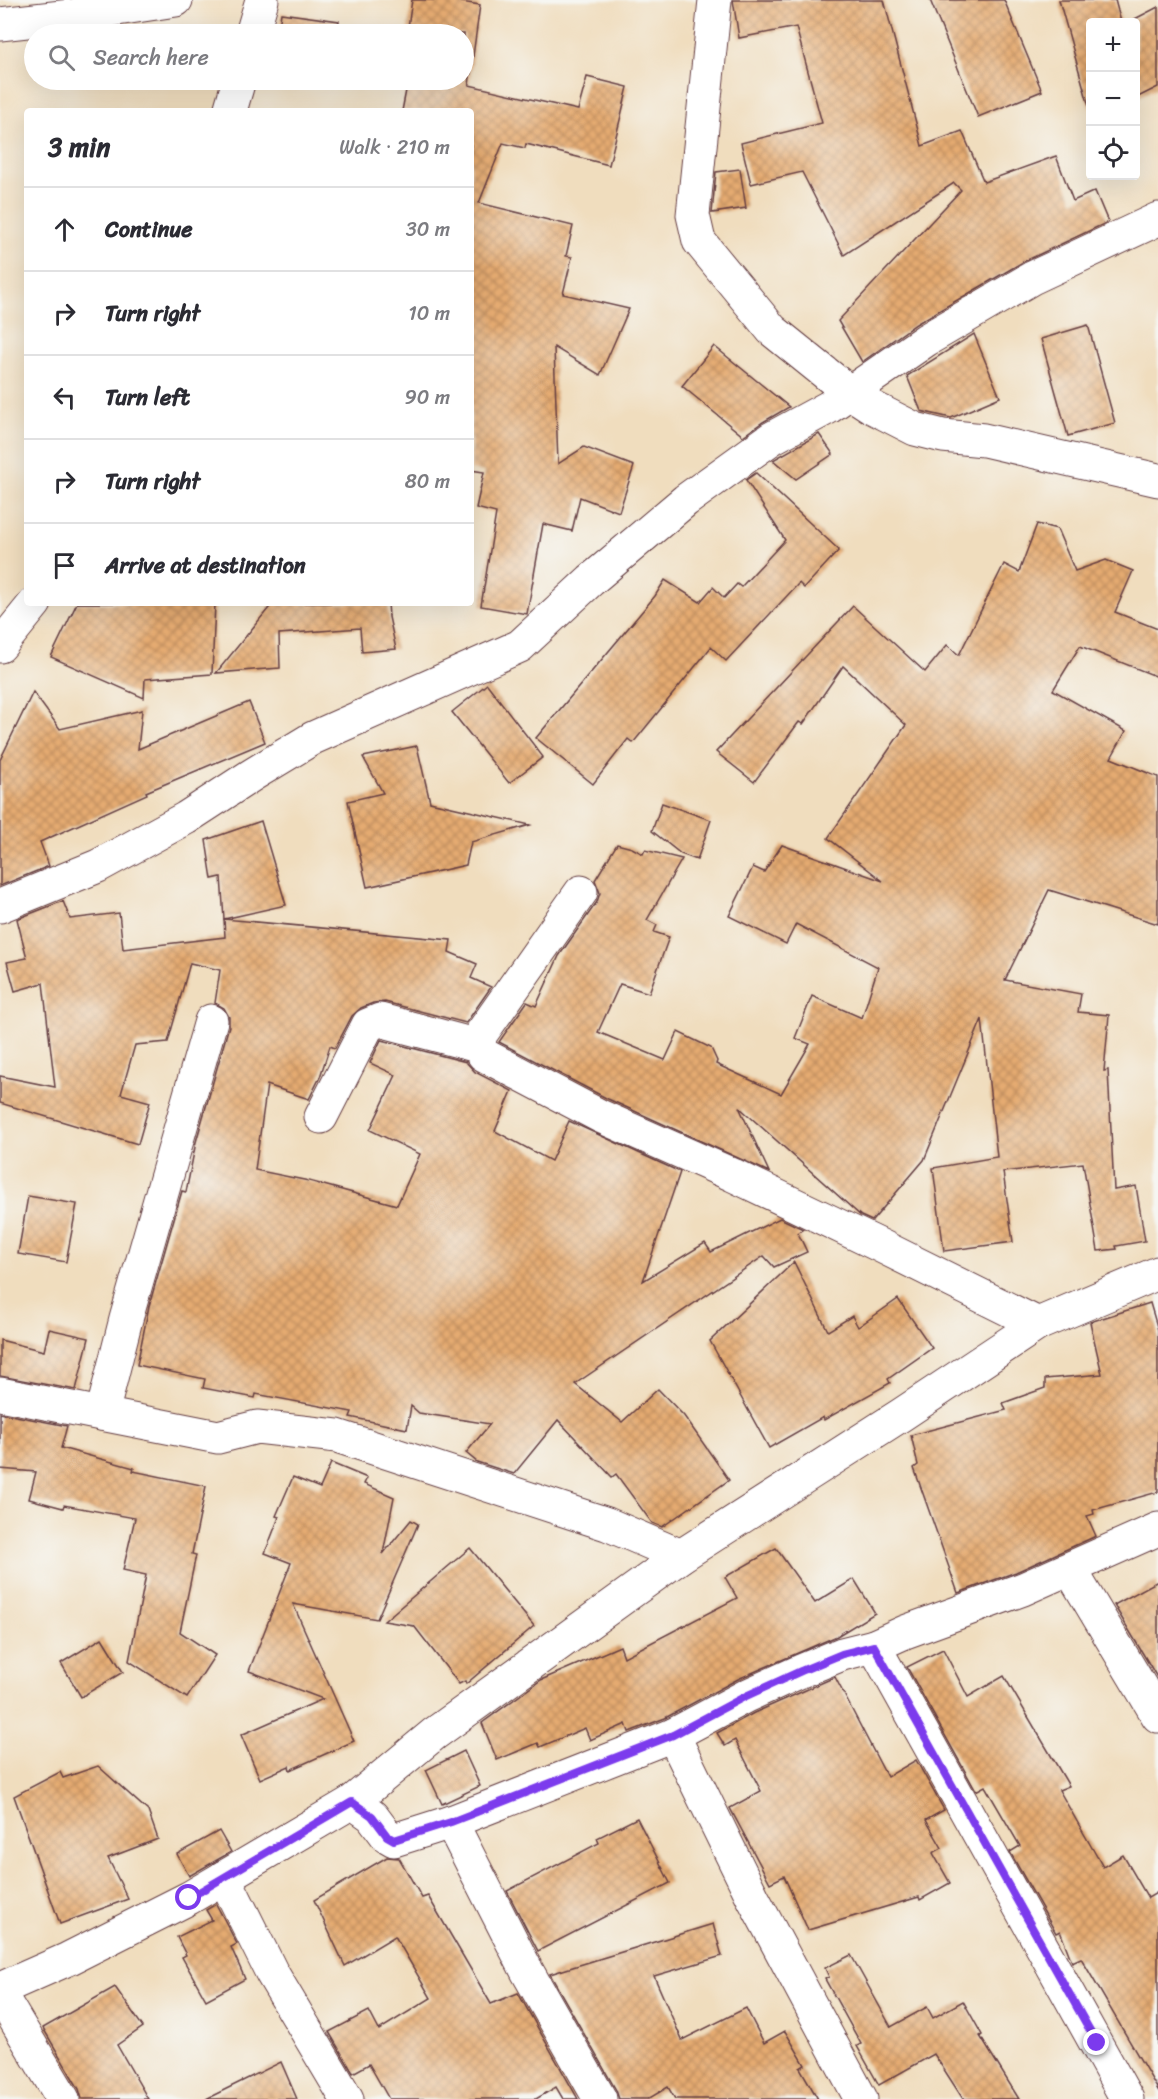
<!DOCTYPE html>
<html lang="en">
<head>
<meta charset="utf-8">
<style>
	body { margin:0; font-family:Sriracha,sans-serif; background:#f2f2f3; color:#2b2b33 }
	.controls { position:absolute; right:18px; top:18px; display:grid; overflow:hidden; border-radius:6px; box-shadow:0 6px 24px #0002 }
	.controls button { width:54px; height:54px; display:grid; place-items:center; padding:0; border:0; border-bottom:2px solid #e1e1e2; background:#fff; color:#2b2b33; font:30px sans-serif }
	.stop { position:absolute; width:18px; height:18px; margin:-14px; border:4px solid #7c3aed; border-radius:50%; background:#fff }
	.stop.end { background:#7c3aed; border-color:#fff; box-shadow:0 2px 6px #0008 }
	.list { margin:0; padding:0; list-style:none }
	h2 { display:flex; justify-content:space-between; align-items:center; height:78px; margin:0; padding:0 24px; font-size:26px }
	h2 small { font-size:20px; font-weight:400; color:#7c7c81 }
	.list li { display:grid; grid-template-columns:39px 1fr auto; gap:18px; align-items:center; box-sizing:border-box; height:84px; padding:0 24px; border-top:2px solid #e1e1e2 }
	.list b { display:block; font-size:22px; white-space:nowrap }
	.list em { font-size:20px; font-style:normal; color:#7c7c81 }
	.icon { flex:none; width:33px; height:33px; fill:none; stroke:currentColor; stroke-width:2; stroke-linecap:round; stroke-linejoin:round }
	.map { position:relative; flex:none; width:1158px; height:2099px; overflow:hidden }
	.search { position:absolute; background:#fff; box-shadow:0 6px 24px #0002; left:24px; top:24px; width:450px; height:66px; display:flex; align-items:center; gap:15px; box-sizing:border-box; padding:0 21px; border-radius:33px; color:#7c7c81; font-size:22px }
	.panel { position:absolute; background:#fff; box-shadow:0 6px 24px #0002; left:24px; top:108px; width:450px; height:498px; border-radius:6px }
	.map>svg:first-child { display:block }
	.building { fill:url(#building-cross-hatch) }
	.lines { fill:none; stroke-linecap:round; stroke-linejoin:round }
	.street-casing { stroke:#633c41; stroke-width:35 }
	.secondary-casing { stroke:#633c41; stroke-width:35 }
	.street { stroke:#fff; stroke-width:33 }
	.secondary { stroke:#fff; stroke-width:33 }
	.route { stroke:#7c3aed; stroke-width:8 }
</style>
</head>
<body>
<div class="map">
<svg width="1158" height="2099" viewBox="0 0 1158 2099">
	<defs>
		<pattern id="building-cross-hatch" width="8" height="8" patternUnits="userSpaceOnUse" patternTransform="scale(1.5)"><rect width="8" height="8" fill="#e5ab71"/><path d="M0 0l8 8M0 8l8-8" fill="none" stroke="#bc8b5d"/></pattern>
	</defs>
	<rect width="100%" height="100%" fill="#f6f6f2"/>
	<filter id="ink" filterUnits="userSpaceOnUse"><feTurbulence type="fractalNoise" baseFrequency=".0167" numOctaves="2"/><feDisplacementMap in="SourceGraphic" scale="12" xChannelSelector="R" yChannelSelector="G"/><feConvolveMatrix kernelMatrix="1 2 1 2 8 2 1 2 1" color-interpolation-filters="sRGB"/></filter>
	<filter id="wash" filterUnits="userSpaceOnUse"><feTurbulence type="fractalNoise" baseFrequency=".008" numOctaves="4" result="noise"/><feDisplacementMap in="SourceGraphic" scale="24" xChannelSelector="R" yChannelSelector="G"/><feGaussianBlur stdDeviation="1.35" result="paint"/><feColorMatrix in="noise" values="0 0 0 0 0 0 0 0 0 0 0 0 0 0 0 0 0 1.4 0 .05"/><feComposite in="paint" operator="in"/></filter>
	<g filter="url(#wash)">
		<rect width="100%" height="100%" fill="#f0ddbe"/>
		<g id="blocks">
			<!-- building -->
			<g class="building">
				<path d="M412,0h50l-1,2 19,3 -11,80 109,25 9,-33 41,10 -19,78 -83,-21 -1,4 -22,-5 -24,60 94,23 -7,30 6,1 -9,37 66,15 -29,66 -46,-28 4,117 26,-17 50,19 -15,46 -39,-15 -8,34 -29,-7 -16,90 -46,-8 15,-93 -20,-5 8,-36 -13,-2v-359h-69l6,-31h56v-46h-57z"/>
				<path d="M733,0h151l38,146 40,-15 22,51 72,-26 17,45 22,-10 13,31 -85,40 -107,62 -54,38 -24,-41 123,-131 -7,-7 -110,72 -42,-83 -51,12 -10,-41 81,-20 -26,-96 -57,11z"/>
				<path d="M930,0h74l38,91 -64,26z"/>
				<path d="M1059,0h56l6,22h-31v88z"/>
				<path d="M1158,7v80l-22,11v-76h-7z"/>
				<path d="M281,13l58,8 -2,13h-59z"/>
				<path d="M740,169l6,39 -34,5 4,-41z"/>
				<path d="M1088,325l27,98 -47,13 -27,-97z"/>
				<path d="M974,334l26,63 -49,21 -30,-7 -14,-35z"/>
				<path d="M714,346l75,61 -26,15 -20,14 -61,-50z"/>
				<path d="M819,434l14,20 -37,25 -23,-19z"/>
				<path d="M756,473l83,77 -35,38 -5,-5 -73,78 -15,-14 -78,96 -5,-4 -35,45 -57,-46 119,-142 10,-16 35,22 13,-15 11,11 13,-14 4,3 44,-47 -39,-60z"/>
				<path d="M1037,524l20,5 18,42 31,-11 27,11 -18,41 43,17v48l-78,-31 -27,44 73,41 -15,27 47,19v147l-109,-34 -44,90 76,14 -3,18 31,3 -5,56 4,-1 6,120 22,-4 9,55 -29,5 1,3 -19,2 -15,-88 -80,9 10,70 -69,9 -11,-83 64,-11 -15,-138 -58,141 -52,61 -11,-5 -122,-109 30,65 -161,-73 -109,-57 28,-40 9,4 23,-50 38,-54 3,-9 -5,-13 22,-36 15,4 11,6 2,-4 37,9 -35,61 10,5 -3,7 15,5 -20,56 -29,-9 -22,48 67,28 13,-28 33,16 6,13 -1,3 65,30 29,-50 -15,-6 17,-42 50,22 16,-51 -82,-43 -10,20 -57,-28 24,-49 11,5 18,-27 101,36 -55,-43 78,-113 -63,-59 -40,58 -4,-2 -45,60 -38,-30 137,-146 72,66 22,-27 12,10 45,-91 15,8z"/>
				<path d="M77,603h138l-3,71 -67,5 -1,19 -93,-41z"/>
				<path d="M273,603h115l1,14 7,32 -34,3 -2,-24 -81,6 1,34 -64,5z"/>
				<path d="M487,684l56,73 -34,26 -57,-71z"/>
				<path d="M33,692l27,37 82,-19 -4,39 111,-47 16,40 -119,50 1,2 -107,48 9,24 -49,20v-126z"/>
				<path d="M417,746l13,56 100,23 -59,17 -5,23 -99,22 -19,-86 35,-8 -20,-36z"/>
				<path d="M662,803l49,17 -14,40 -16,-6 -29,-23z"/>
				<path d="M261,821l25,84 -62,14 -3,-42 -9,2 -6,-39z"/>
				<path d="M63,901l7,18 49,-6 4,36 102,-12 -1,-18 227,21 -2,12 28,12 -6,14 20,9 -25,36 -81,-21 -12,1 -12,5 -9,8 -17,32 -5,-2 -10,31 -11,22 -42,-14 -12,85 54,11 88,24 23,-51 -50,-24 26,-55 -26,-12 11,-23 85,22 9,10 37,19 -17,40 56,30 18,-40 111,51 -37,109 62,-38 6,9 69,-34 23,11 -5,4 9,19 -33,15 -10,-11 -189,128 47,38 36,-33 26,27 45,64 -67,47 -10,-4 -36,-49 -4,3 -54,-57 -44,54 -37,-12 -11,-9 24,-29 -71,-11 -8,-7 -4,23 -57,-12 2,-5 -96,-18 -1,4 -52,-10 2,-9 -68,-14 12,-59 33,-115 4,1 10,-50 33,-116v-9l-5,-9 -9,-5 5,-33 -30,-7 -22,79 -33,3 -14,49 29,8 -12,42 -138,-41v-27l55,11 -12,-104 -28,8 -8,-29 20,-4 -10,-39z"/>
				<path d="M28,1196l49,8 -11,58 -48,-8z"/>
				<path d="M794,1262l34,69 24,-15 6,11 40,-28 34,49 -44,31 2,4 -66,37 -1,-3 -54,31 -59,-107z"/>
				<path d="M1150,1303l8,27v162l-65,18 1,4 -7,2 9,20 -80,36 -58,21 -44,-125 4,-3 -7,-30 95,-25 -3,-7 42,-15v-9l57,-5 -12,-52z"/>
				<path d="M49,1329l40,9 -13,52 -76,-14v-36l44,11z"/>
				<path d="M0,1413l67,13 -6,22 73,20 -1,3 73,15 -14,68 4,1 -16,77 35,23 -28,43 -58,-37 17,-86 -23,-5 12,-52 -71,-13 -1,3 -34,-9 7,-27 -36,-3z"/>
				<path d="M331,1463l36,15 -3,6 30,13 -11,57 28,-34 7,4 -41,95 -84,-15 61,137 -64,29 -1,-4 -29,13 -19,-44 82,-36 -74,-28 42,-108 -26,-10 14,-36 -3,-1 17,-39 27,11z"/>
				<path d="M470,1548l64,78 -68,58 -1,-3 -6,3 -45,-58 -30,-5z"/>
				<path d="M776,1548l39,55 39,-24 21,34 -38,23 -99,43 -73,39 -36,14 -3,-8 -36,16 -5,-12 -45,19 -2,-4 -41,17 -15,-37 59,-43 79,-34 4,11 113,-59 -12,-21z"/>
				<path d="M1158,1581v98l-44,-74z"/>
				<path d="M102,1638l21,34 -42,25 -20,-34z"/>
				<path d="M943,1649l25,48 36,-21 65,110 -10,4 44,77 20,-12 25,43 10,-6v198l-77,-132 -9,4 -12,-31 -4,2 -46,-81 10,-6 -35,-60 -9,5 -69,-124z"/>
				<path d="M835,1677l52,100 29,-17 28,50 -18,10 16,28 -9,5 17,30 -30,17 -1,-3 -111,33 -24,-54 -14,7 -40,-75 31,-17 -26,-51 -10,6 -8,-13 37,-20z"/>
				<path d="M464,1751l16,35 -38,18 -16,-34z"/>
				<path d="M98,1766l50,45 10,28 -50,19 20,41 -68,25 -46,-128 46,-24 3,6z"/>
				<path d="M637,1818l33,65 -132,68 -31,-60 92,-48 -2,-5z"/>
				<path d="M219,1831l12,21 -42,24 -12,-22z"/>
				<path d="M387,1857l12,1 23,40 6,-2 63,108 27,-11 60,106h-15l-7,-12 -20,12h-147l-20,-35 -16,9 -24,-41 40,-21 10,19 52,-32 -36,-62 -50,30 -31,-66z"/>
				<path d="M216,1904l21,40 -6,3 14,32 -39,21 -24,-43 4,-2 -9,-18 35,-17 -6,-10z"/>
				<path d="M713,1924l9,32 -68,20 28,64 64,-32 18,35 21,-12 20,34 -5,3 18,31h-143l-7,-12 -20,12h-29l-3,-9 -66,-116z"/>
				<path d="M851,1955l40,72 36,-20 6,11 30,-17 19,34 -2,1 39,63h-56l-29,-45 -55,31 -22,-39 4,-2 -36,-65 4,-2 -4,-9z"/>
				<path d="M115,1987l28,40 -26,18 31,54h-66l-3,-10 -36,-61z"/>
				<path d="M281,2062l16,37h-91z"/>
			</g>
		</g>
	</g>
	<g filter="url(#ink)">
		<use href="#blocks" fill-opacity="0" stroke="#633c41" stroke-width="1.5"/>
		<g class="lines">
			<defs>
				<g id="street">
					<path d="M715,0l-22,215 6,26 73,89 77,62 23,15 43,22 28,7 41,4 174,40"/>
					<path d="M0,24l71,-8 105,-16"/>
					<path d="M252,34l10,-34"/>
					<path d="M230,111l9,-31"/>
					<path d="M0,646l35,-43"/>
					<path d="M581,892l-100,142 -3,12 6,9 116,61 133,59 146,70 159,79"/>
					<path d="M0,906l98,-40 88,-48 66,-43 61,-37 207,-92 71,-66 95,-80 86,-62 57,-31 97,-67 106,-62 126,-59"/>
					<path d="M321,1117l47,-92 12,-5 98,26"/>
					<path d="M0,1394l218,43 39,-10 80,9 270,88 74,32"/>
					<path d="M102,1414l24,-95 85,-298"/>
					<path d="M1070,1569l88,147"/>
					<path d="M874,1646l253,453"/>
					<path d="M673,1735l80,163 108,201"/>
					<path d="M451,1822l76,149 73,128"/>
					<path d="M224,1877l48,96 75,126"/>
					<path d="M0,1989l68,-30 121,-61 163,-96 82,-68 247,-178 220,-141 137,-91 120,-51"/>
					<path d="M0,1994l63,105"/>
				</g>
				<path id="secondary" d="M352,1802l20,14 15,20 7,4 57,-18 222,-87 73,-39 55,-25 41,-17 32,-8 31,-14 118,-43 135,-60"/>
			</defs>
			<!-- street casing -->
			<use href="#street" class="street-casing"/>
			<!-- secondary casing -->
			<use href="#secondary" class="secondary-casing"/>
			<!-- street -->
			<use href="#street" class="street"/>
			<!-- secondary -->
			<use href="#secondary" class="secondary"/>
		</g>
	</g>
	<g class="lines" filter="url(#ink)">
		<!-- route -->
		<path class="route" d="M189,1898l163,-96 20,14 15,20 7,4 57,-18 222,-87 73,-39 55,-25 41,-17 32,-8 223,397"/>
	</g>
</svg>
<div class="controls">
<button>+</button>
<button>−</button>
<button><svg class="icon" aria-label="locate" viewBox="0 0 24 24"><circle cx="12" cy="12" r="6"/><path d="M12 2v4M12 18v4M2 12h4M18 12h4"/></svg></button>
</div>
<div class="stop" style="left:189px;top:1898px"></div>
<div class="stop end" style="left:1097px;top:2043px"></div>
<div class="search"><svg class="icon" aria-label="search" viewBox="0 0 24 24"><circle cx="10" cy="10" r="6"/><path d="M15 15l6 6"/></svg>Search here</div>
<section class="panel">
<h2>3 min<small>Walk · 210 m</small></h2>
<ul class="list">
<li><svg class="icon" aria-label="ahead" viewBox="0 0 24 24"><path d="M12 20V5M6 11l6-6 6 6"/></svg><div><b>Continue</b></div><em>30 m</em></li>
<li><svg class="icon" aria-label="right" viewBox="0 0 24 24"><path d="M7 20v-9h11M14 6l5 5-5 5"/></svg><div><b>Turn right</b></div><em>10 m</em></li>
<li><svg class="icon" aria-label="left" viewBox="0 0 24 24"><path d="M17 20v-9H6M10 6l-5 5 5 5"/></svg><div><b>Turn left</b></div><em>90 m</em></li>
<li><svg class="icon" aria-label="right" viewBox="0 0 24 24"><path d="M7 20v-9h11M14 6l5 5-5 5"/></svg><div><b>Turn right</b></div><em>80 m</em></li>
<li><svg class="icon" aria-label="arrive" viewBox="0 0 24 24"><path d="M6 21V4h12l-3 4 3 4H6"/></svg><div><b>Arrive at destination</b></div></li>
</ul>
</section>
</div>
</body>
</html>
